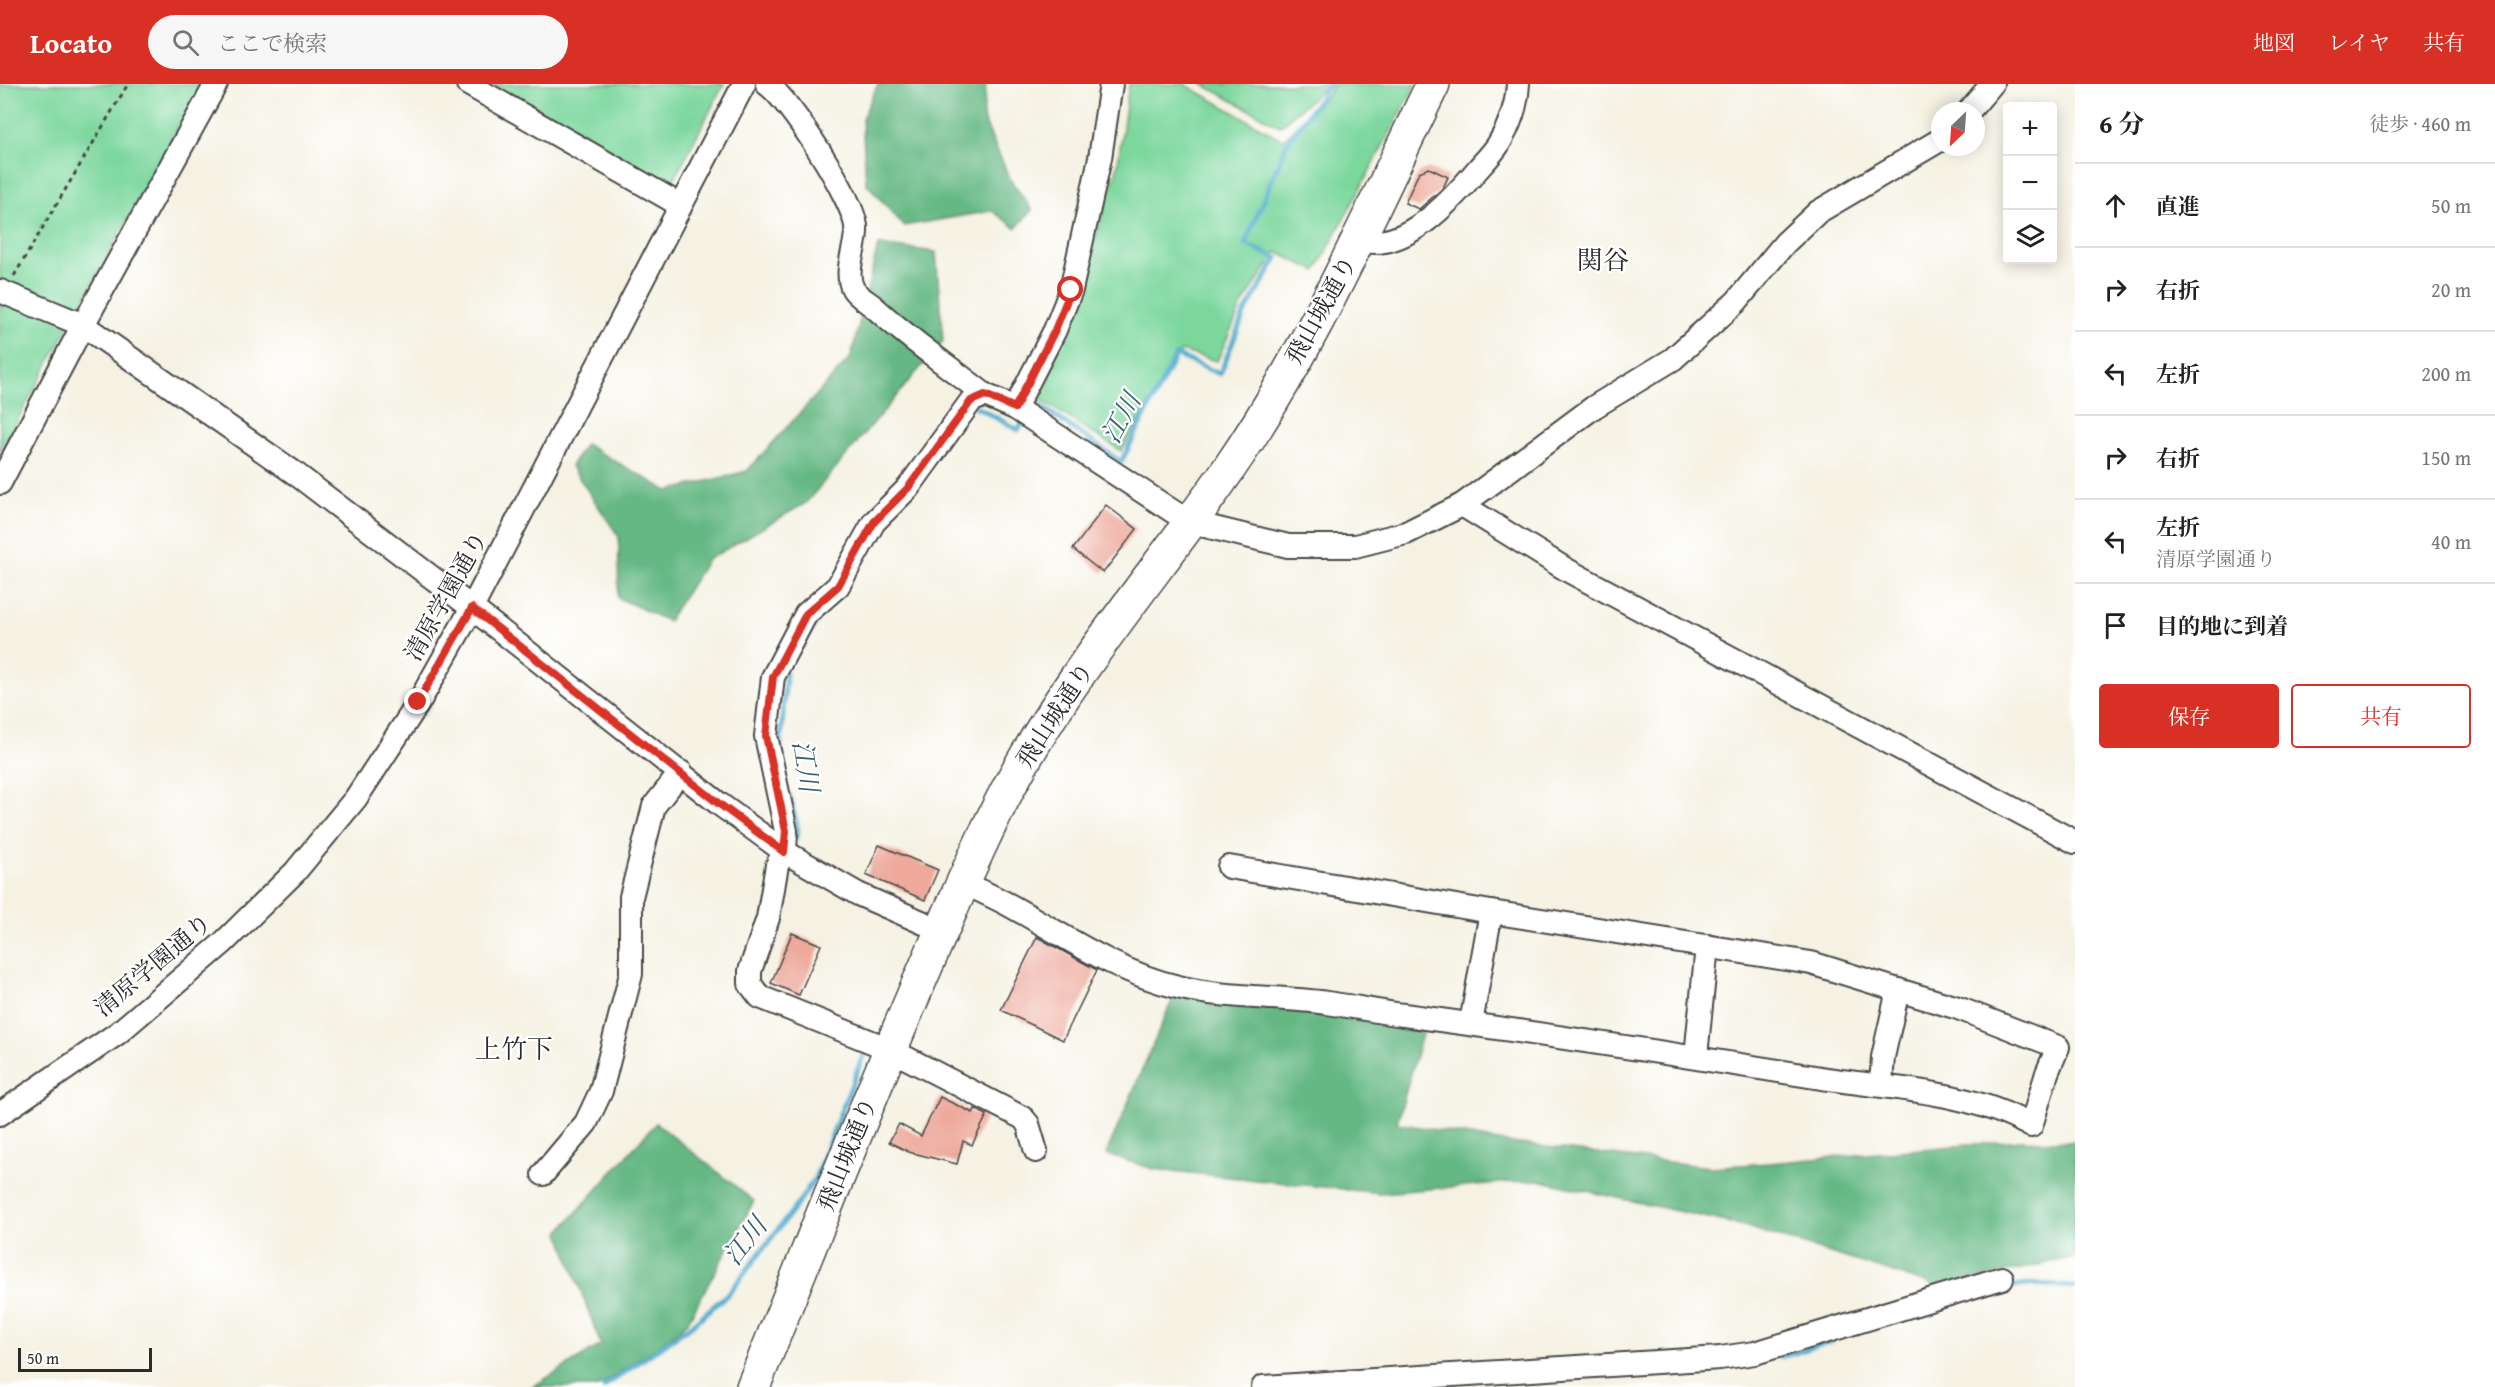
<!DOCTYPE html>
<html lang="ja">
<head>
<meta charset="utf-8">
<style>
	body { margin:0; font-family:"Gentium Book Plus","Noto Serif JP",serif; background:#f6f6f6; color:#222 }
	.controls { position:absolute; right:18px; top:18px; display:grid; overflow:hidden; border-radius:6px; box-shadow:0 3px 15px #0003 }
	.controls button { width:54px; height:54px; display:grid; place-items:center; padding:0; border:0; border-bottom:2px solid #e0e0e0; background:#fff; color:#222; font:30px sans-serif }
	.compass { position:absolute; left:1931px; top:18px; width:54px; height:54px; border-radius:50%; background:#fff; box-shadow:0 3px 15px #0003; rotate:205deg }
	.scale { position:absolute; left:18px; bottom:15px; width:134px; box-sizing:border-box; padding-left:6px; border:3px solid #2b2b2b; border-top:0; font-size:16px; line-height:21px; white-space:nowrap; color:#2b2b2b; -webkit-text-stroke:4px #fff; paint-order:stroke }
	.stop { position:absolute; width:18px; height:18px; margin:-14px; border:4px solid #d93025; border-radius:50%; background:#fff }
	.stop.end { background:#d93025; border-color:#fff; box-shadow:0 2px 6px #0008 }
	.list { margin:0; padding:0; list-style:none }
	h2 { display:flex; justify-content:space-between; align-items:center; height:78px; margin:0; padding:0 24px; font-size:26px }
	h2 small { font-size:20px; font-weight:400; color:#767676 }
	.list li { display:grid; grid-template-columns:39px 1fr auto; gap:18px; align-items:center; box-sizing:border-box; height:84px; padding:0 24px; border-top:2px solid #e0e0e0 }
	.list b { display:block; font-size:22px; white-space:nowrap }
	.list p { margin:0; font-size:20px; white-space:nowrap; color:#767676 }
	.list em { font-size:20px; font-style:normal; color:#767676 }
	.actions { display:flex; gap:12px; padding:18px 24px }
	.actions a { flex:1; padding:14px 0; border:2px solid #d93025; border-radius:6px; text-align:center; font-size:21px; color:#d93025 }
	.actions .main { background:#d93025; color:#fff }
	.icon { flex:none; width:33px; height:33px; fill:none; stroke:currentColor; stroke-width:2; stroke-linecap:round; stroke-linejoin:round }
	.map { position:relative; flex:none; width:2075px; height:1303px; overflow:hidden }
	header { display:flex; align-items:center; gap:36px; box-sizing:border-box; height:84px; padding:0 30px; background:#d93025; color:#fff }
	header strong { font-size:28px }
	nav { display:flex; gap:33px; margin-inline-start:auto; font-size:21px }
	.search { width:420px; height:54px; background:#f6f6f6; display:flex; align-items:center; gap:15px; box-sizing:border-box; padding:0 21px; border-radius:33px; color:#767676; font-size:22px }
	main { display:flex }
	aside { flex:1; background:#fff }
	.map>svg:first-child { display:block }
	.green { fill:#7cd79d; stroke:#548164; stroke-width:1.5 }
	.forest { fill:#65b884; stroke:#487258; stroke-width:1.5 }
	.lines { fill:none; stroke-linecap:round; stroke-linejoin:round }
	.stream { stroke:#53aed0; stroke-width:5 }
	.building { fill:#eea99b }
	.minor-casing { stroke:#494947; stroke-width:26 }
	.highway-casing { stroke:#494947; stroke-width:36 }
	.path { stroke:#494947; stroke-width:3; stroke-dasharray:4.5 4.5; stroke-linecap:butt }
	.minor { stroke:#fff; stroke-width:22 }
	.highway { stroke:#fff; stroke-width:33 }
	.route { stroke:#d93025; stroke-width:8 }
	.labels { text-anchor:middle; stroke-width:4.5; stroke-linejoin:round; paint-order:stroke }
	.street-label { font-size:24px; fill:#2b2b2b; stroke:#fff }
	.neighbourhood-label { font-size:26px; fill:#2b2b2b; stroke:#fff }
	.water-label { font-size:26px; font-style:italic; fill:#3b5f6d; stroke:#fff }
</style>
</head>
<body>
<header>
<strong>Locato</strong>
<div class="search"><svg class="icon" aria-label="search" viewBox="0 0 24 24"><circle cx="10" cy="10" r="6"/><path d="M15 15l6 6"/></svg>ここで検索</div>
<nav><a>地図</a><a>レイヤ</a><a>共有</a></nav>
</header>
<main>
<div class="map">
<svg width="2075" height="1303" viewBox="0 0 2075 1303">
	<rect width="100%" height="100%" fill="#fff"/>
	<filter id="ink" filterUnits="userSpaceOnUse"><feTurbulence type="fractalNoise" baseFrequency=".0167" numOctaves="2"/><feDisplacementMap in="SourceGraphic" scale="12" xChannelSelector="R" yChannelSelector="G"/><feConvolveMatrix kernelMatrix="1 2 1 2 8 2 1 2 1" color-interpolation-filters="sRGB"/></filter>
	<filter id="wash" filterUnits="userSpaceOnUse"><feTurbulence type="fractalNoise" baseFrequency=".008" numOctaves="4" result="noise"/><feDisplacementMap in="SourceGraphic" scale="24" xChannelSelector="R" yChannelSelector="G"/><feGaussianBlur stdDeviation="1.35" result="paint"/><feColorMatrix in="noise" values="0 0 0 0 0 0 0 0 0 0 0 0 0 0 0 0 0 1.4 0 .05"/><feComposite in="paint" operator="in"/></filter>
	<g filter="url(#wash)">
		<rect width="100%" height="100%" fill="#f5f2e3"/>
		<!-- green -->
		<g class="green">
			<path d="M0,0h202l-202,368z"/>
			<path d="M492,0h232l-53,101z"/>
			<path d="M1129,0h55l99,56 45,-46 6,-10h82l-100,187 -40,-19 -34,53 -25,56 -36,-10 -60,100 -91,-58 47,-98 40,-126z"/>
			<path d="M1202,0h124l-2,4 -44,38z"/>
		</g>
		<!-- forest -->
		<g class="forest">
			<path d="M878,0h108l-3,34 27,61 22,31 -16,18 -24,-17 -88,15 -38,-43 -4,-64z"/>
			<path d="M878,161l58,7 7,89 -137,162 -99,57 -39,61 -50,-23 1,-61 -48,-71 14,-22 83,47 79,-20 104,-114z"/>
			<path d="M1182,893l241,54 -26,92 107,19 206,25 59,-4 251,-23 55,2v115l-136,30 -199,-62 -203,-45 -157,13 -227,-24 -47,-15z"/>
			<path d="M656,1039l98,78 -67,122 -30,24 -59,40h-66l69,-42 -42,-113z"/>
		</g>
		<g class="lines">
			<!-- stream -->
			<g class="stream">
				<path d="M976,324l1,-1 41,23 6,-9"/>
				<path d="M1030,326l5,-8 86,60 55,-107 44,19 24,-60 33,-56 -32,-14 42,-101 43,-59"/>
				<path d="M801,563l20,-33"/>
				<path d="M780,669l6,-80"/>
				<path d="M790,711l8,35 -2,8"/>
				<path d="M2002,1204l34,-4 39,3"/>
				<path d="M1781,1273l51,-16"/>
				<path d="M604,1303l88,-62 38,-33 69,-90 16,-24 52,-132"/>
			</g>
		</g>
		<g id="blocks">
			<!-- building -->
			<g class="building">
				<path d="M1429,84l19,9 -5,11 -24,21 -14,-6 14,-31z"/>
				<path d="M1106,421l31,24 -34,44 -30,-24z"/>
				<path d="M879,761l59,25 -13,30 -59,-25z"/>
				<path d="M792,849l29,12 -22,50 -28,-12z"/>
				<path d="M1037,853l60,33 -34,70 -62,-30z"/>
				<path d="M940,1013l33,16 2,-4 12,6 -15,30 -9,-4 -6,23 -48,-12 -20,-10 10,-18 22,12z"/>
			</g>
		</g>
	</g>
	<g filter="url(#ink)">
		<use href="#blocks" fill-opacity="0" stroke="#494947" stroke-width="1.5"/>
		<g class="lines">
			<defs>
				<g id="minor">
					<path d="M468,0l212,121"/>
					<path d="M767,0c23,16 85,113 89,142 2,19 -13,45 -3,63 4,7 15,13 21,18 35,32 74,59 111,88"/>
					<path d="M1969,27l23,-27"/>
					<path d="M1360,156c44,13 91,-39 117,-70 7,-8 15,-16 21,-25 11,-18 19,-40 20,-61"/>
					<path d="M0,207l83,34 213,149 176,134 246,195 67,49 73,42 84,37"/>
					<path d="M1015,324l40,-78 16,-40 29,-132 11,-74"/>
					<path d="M0,399l83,-158 133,-241"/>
					<path d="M1462,421l105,65 508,272"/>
					<path d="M1229,783l262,45 320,51 87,27"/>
					<path d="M964,799c15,7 30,14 45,22 55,30 106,67 169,82 48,12 99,9 149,16 25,3 51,9 77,12 139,19 278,40 417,63 71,11 146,12 210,48l16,-53 11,-26 -100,-39 -60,-18 -15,67 -2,27"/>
					<path d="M1471,939l20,-111"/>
					<path d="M1696,972l11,-110"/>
					<path d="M0,1030l118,-81 105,-90 72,-71 61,-74 63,-96 53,-94 272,-524"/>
					<path d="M1036,1067l-8,-27 -5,-6 -134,-69 -129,-52 -10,-13v-13l18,-53 9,-53 8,-13 1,-21 -20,-95 7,-59 33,-63 32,-28 36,-64 34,-34 63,-87 14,-6 30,13 174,114 99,24h67l51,-13 56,-28 132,-98 79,-48 63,-57 49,-59 33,-31 122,-72"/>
					<path d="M543,1090l43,-51 15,-32 30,-117v-77l23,-91 27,-34"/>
					<path d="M1263,1303l457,-29 35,-5 247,-75"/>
				</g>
				<path id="highway" d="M753,1303c60,-147 117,-294 181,-439 27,-60 53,-123 86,-181 59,-105 139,-198 208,-297 83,-120 141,-255 205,-386"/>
			</defs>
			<!-- minor casing -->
			<use href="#minor" class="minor-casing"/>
			<!-- highway casing -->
			<use href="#highway" class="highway-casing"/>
			<!-- path -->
			<path class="path" d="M14,192l114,-192"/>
			<!-- minor -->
			<use href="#minor" class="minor"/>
			<!-- highway -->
			<use href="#highway" class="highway"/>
		</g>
	</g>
	<g class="lines" filter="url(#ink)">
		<!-- route -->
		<path class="route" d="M418,618l54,-94 246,195 66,49 2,-21 -20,-95 7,-59 33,-63 32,-28 36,-64 34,-34 63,-87 14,-6 30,13 40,-78 16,-40"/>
	</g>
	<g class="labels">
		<!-- street labels -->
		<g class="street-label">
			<text transform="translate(1321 226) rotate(-61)" y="8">飛山城通り</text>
			<text transform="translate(446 512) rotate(-61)" y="8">清原学園通り</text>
			<text transform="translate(1055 631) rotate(-57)" y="8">飛山城通り</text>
			<text transform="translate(153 881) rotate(-40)" y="8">清原学園通り</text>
			<text transform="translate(847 1070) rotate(-68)" y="8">飛山城通り</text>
		</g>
		<!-- neighbourhood labels -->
		<g class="neighbourhood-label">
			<text x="1603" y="185">関谷</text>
			<text x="514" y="974">上竹下</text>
		</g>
		<!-- water labels -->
		<g class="water-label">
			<text transform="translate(1121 334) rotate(-62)" y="9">江川</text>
			<text transform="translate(806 682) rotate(81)" y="9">江川</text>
			<text transform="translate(745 1157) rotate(-52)" y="9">江川</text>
		</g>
	</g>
</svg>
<div class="controls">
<button>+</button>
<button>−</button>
<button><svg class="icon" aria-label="layers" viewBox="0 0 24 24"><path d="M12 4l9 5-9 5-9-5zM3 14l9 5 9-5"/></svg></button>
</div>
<svg class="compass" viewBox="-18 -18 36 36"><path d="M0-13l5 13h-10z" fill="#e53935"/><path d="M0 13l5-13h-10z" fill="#767676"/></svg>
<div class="scale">50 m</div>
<div class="stop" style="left:1071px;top:206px"></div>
<div class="stop end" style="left:418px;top:618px"></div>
</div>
<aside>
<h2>6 分<small>徒歩 · 460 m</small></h2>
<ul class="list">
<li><svg class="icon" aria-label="ahead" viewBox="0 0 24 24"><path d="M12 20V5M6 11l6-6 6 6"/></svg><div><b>直進</b></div><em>50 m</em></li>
<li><svg class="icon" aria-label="right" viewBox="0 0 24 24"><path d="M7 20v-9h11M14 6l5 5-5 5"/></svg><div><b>右折</b></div><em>20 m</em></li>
<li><svg class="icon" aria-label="left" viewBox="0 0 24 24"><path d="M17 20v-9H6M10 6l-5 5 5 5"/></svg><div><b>左折</b></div><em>200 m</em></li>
<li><svg class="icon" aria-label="right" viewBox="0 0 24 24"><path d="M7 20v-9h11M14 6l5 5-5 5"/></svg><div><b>右折</b></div><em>150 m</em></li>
<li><svg class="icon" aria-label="left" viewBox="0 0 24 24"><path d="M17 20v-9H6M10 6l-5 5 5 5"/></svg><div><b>左折</b><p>清原学園通り</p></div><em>40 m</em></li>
<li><svg class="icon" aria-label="arrive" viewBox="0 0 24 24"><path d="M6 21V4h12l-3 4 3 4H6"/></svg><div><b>目的地に到着</b></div></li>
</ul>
<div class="actions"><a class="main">保存</a><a>共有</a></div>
</aside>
</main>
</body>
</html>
